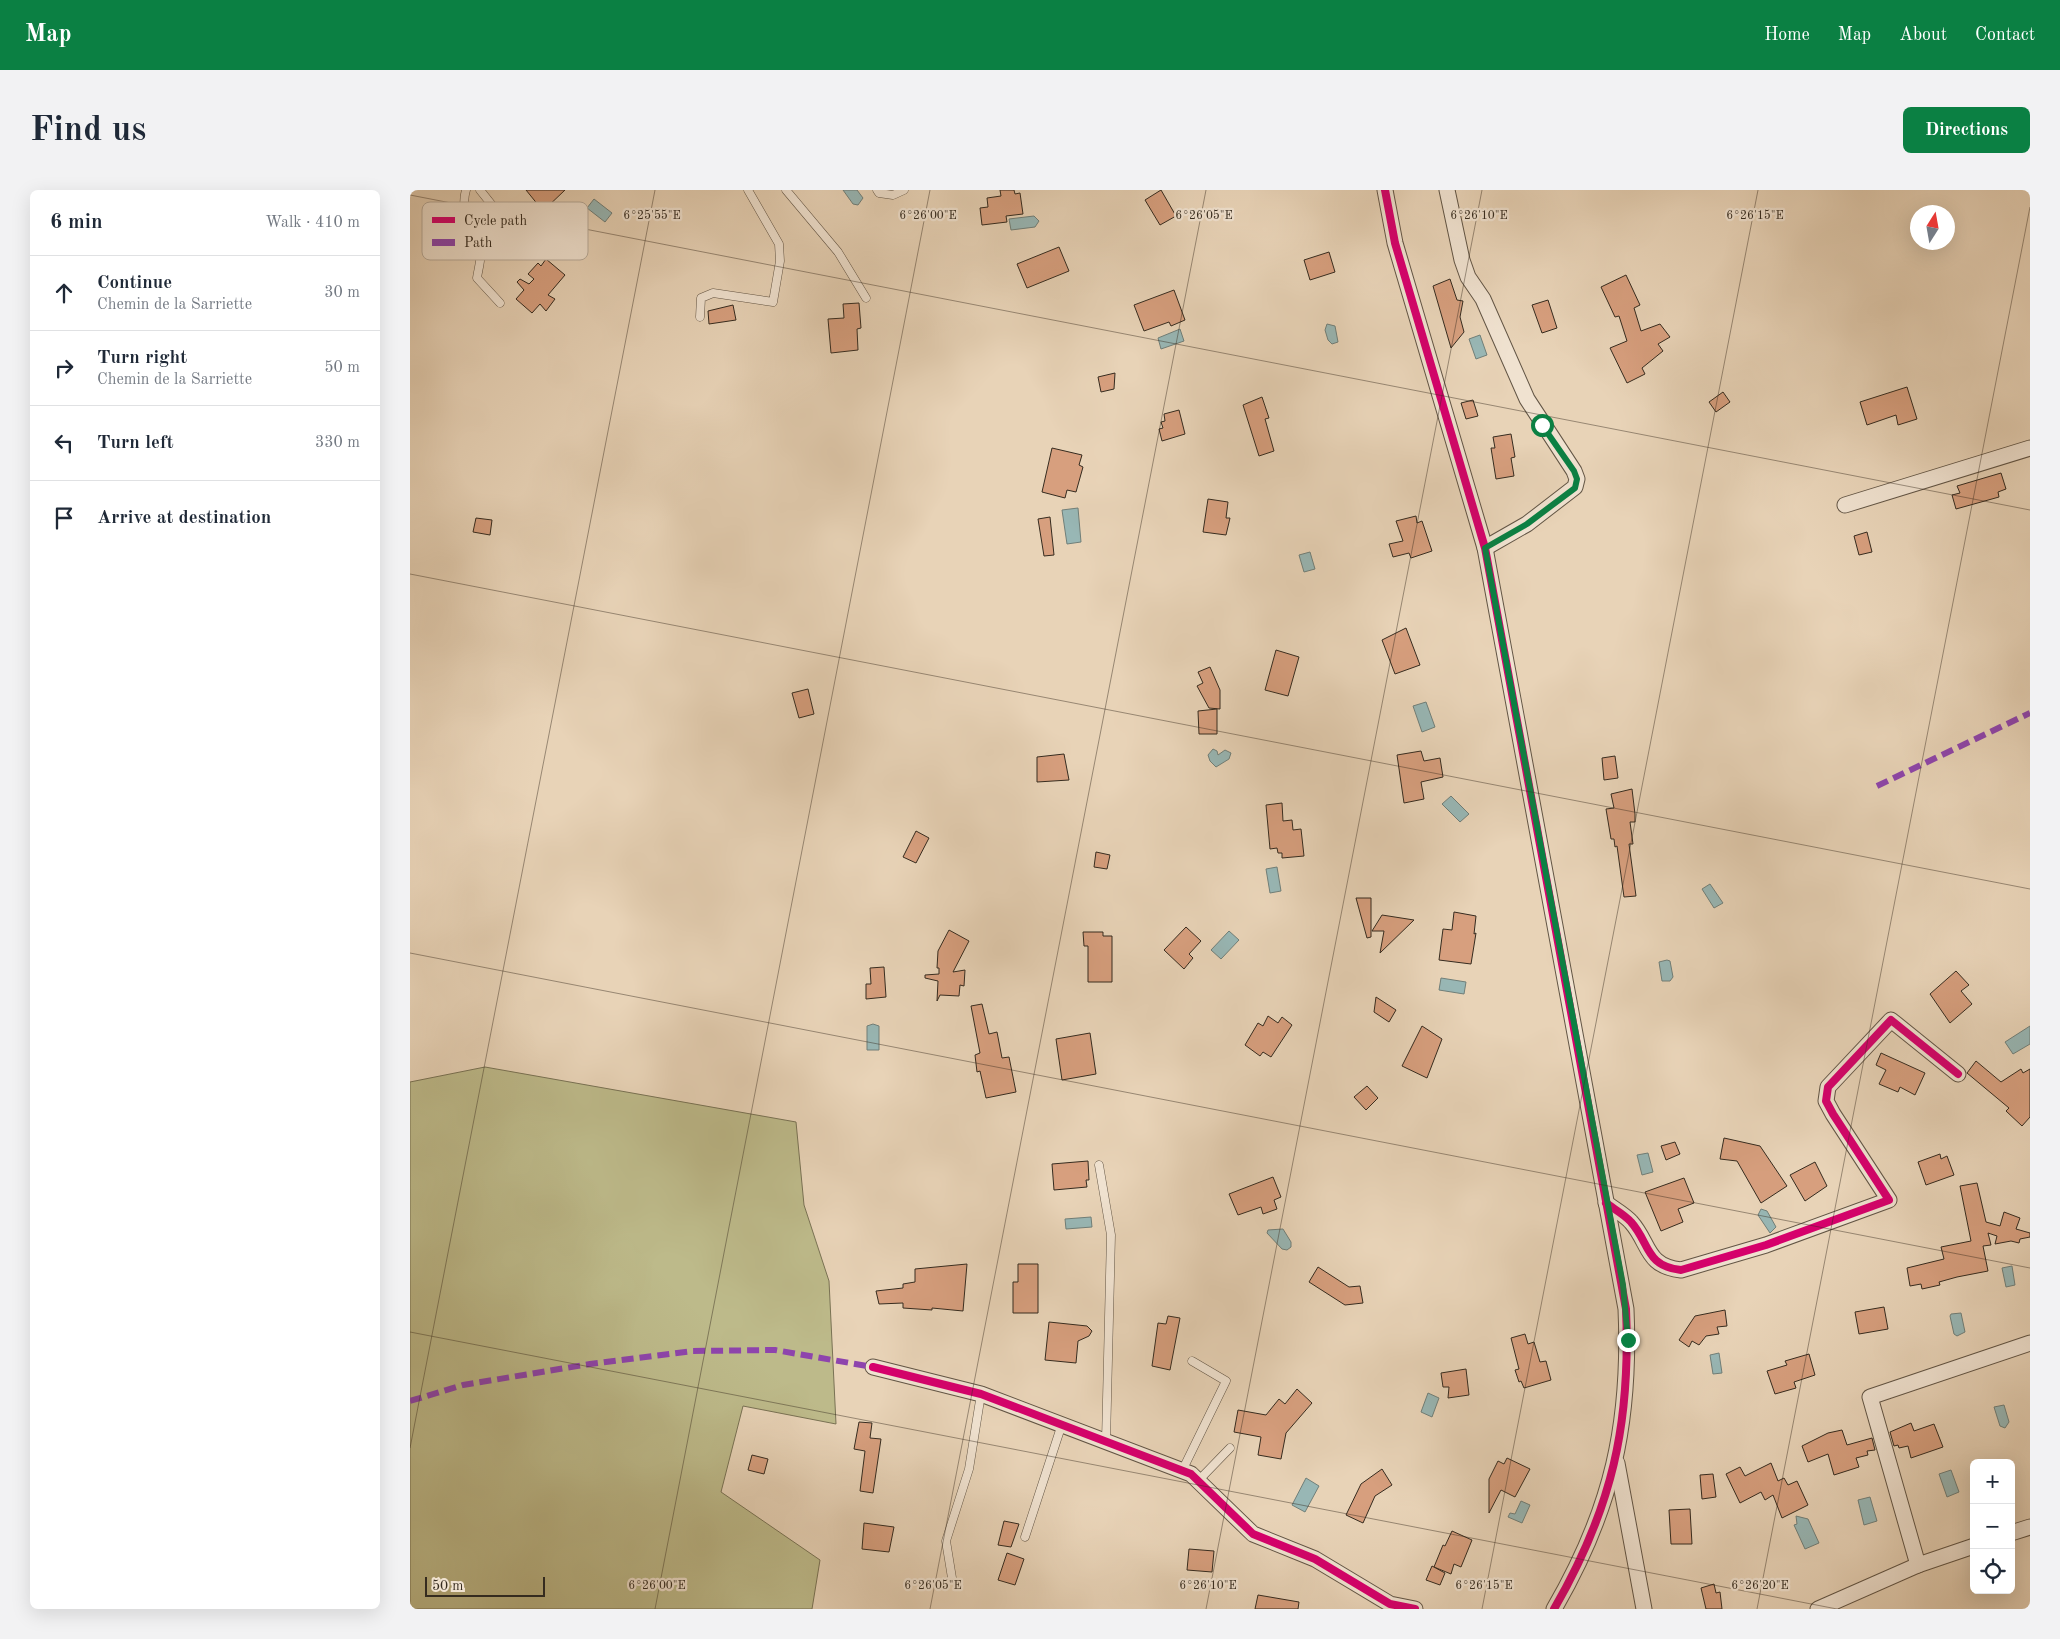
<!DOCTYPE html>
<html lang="en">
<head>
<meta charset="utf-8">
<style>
	body { margin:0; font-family:"Old Standard TT",serif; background:#f2f2f3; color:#1f2937 }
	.controls { position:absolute; right:15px; bottom:15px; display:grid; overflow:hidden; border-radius:8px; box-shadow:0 5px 20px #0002 }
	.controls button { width:45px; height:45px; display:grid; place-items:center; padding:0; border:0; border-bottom:1px solid #e0e1e3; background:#fff; color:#1f2937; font:25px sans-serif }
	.compass { position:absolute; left:1500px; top:15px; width:45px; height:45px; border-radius:50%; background:#fff; box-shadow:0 5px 20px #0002; rotate:11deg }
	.scale { position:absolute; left:15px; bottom:12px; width:120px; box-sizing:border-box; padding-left:5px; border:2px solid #352b1f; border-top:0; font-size:14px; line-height:18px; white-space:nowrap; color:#352b1f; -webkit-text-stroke:4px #f0e2d0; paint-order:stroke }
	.stop { position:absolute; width:15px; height:15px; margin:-11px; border:4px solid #0b8043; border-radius:50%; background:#fff }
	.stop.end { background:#0b8043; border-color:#fff; box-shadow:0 1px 5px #0008 }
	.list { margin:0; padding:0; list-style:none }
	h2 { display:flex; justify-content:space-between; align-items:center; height:65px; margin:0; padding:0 20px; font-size:21px }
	h2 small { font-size:16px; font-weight:400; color:#747a83 }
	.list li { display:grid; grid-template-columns:32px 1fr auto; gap:15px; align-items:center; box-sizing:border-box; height:75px; padding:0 20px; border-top:1px solid #e0e1e3 }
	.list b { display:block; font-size:19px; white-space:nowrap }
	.list p { margin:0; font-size:16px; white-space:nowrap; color:#747a83 }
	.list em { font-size:16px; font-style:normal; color:#747a83 }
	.icon { flex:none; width:28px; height:28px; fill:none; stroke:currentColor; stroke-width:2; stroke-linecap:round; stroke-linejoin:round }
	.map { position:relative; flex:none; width:1620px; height:1419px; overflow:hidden; border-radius:8px }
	header { display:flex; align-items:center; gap:30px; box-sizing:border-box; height:70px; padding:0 25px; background:#0b8043; color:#fff }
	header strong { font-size:24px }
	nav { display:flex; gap:28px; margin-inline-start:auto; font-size:18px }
	.intro { display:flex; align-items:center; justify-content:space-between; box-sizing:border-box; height:120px; padding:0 30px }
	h1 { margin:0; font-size:35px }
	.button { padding:12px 22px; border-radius:8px; background:#0b8043; color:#fff; font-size:18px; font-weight:700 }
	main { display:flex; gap:30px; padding:0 30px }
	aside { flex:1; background:#fff; border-radius:8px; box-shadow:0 5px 20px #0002 }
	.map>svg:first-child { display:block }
	.green { fill:#bdba8a; stroke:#797254 }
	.water { fill:#98b7b5; stroke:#707f79 }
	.building { fill:#d79f7e; stroke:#352b1f }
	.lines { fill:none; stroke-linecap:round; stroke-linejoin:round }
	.lane-casing { stroke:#625545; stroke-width:9 }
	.street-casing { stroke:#625545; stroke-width:17 }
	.lane { stroke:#f0e2d0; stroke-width:8 }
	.street { stroke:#f0e2d0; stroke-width:15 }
	.quiet { stroke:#8e44ad; stroke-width:6; stroke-dasharray:12 6; stroke-linecap:butt }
	.cycleway-casing { stroke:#f0e2d0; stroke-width:11 }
	.cycleway { stroke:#d6006c; stroke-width:8 }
	.route { stroke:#0b8043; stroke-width:6 }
	.ticks { fill:none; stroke:#352b1f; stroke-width:1; stroke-opacity:0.45 }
	.key { fill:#f0e2d0; stroke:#b8ab9b; stroke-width:1 }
	.key-label { font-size:14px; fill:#352b1f }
	.ticks-label { font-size:12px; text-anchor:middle; fill:#352b1f; stroke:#f0e2d0; stroke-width:4.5; stroke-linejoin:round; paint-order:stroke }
</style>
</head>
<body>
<header>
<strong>Map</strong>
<nav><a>Home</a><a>Map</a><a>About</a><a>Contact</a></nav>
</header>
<div class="intro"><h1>Find us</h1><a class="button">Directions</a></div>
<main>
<aside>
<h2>6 min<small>Walk · 410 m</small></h2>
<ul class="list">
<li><svg class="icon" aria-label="ahead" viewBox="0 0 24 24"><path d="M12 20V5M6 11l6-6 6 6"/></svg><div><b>Continue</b><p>Chemin de la Sarriette</p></div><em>30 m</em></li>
<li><svg class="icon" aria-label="right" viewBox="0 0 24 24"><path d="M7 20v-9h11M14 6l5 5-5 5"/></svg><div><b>Turn right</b><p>Chemin de la Sarriette</p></div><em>50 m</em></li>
<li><svg class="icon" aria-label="left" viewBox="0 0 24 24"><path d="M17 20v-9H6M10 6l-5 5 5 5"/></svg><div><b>Turn left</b></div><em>330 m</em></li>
<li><svg class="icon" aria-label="arrive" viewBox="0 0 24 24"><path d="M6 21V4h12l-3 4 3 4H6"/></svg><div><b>Arrive at destination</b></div></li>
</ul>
</aside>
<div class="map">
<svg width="1620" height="1419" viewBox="0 0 1620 1419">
	<rect width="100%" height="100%" fill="#e8d3b7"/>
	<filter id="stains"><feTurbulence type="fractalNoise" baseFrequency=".004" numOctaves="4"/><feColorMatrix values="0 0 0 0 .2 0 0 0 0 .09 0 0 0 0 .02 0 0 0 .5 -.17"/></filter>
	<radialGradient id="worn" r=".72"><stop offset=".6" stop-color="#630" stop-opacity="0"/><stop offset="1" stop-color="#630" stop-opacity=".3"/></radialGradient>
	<!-- green -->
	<path class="green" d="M75,877l311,55 8,83 25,76 7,143 -93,-18 -22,86 99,68 -8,49h-402v-527z"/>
	<!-- water -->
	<g class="water">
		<path d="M433,0h14l6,8 -5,7 -5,-1z"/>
		<path d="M184,9l18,14 -7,9 -18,-14z"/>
		<path d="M624,26l5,5 -4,6 -24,3 -2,-11z"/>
		<path d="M917,134l8,2 3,16 -6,2 -4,-4 -3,-10z"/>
		<path d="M770,139l4,12 -23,8 -3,-11z"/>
		<path d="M1070,145l7,20 -11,4 -7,-20z"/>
		<path d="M668,318l3,34 -14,2 -5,-34z"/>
		<path d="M900,362l5,17 -11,3 -5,-17z"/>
		<path d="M1016,512l9,25 -13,5 -9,-26z"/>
		<path d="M803,559l4,2 1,4 7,-5 6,3 -2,6 -13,8 -6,-6 -2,-6z"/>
		<path d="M1041,606l18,18 -9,8 -18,-18z"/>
		<path d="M867,677l4,24 -11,2 -4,-24z"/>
		<path d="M1300,694l13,19 -9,5 -12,-19z"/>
		<path d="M819,741l10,9 -18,19 -10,-9z"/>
		<path d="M1257,770l3,1 3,16 -3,4h-8l-3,-19z"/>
		<path d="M1031,788l25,4 -2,12 -25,-4z"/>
		<path d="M463,834l6,2v24h-12v-24z"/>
		<path d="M1620,836v18l-17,10 -8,-12z"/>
		<path d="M1238,963l5,19 -11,3 -5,-20z"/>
		<path d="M1351,1019l6,2 9,16 -6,6 -12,-18z"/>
		<path d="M681,1027l1,10 -26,2 -1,-10z"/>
		<path d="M873,1039l8,13v5l-4,3 -5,-1 -15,-16 1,-3z"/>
		<path d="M1602,1076l3,19 -9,2 -4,-19z"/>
		<path d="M1551,1123l4,19 -8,4 -3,-2 -4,-18 1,-2z"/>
		<path d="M1309,1163l3,20 -9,1 -3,-19z"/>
		<path d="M1018,1203l11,5 -7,19 -11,-5z"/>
		<path d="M1594,1215l5,17 -4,6 -5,-2 -6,-19z"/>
		<path d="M1541,1280l8,22 -12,5 -8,-23z"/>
		<path d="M896,1288l13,8 -14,26 -13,-7z"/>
		<path d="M1460,1307l7,24 -13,4 -6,-25z"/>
		<path d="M1111,1311l9,4 -8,18 -14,-6 2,-4 5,1z"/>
		<path d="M1386,1326l12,3 11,24 -14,6 -11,-24 3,-1z"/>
	</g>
	<!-- building -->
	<g class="building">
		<path d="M116,0h39l-22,21z"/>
		<path d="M590,0h14l1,4 5,-1 3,21 -17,2 1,6 -25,3 -2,-17 8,-1 -1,-9 14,-2z"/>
		<path d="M751,0l15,26 -16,9 -15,-25z"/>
		<path d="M649,57l10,24 -42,17 -10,-24z"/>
		<path d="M919,62l6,20 -25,8 -6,-20z"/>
		<path d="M136,69l19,16 -17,20 7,4 -9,12 -6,-7 -8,9 -16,-14 8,-9 -7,-8 3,-3 9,5 5,-5 -6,-5 10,-11 3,3z"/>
		<path d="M1216,85l14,30 -6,3 7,23 19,-7 10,13 -12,7 5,7 -21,17 3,6 -18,9 -17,-35 17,-7 -8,-25 -4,1 -14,-30z"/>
		<path d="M1040,89l7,21 6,1 -3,16 4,15 -13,16 -18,-62z"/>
		<path d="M764,100l11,30 -14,6 -2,-4 -25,9 -10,-26z"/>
		<path d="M1138,110l9,28 -15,5 -10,-28z"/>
		<path d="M449,113l2,25 -4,1 1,21 -27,3 -3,-34 16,-1 -1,-14z"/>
		<path d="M323,115l3,15 -27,4 -1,-13z"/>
		<path d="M705,183l-1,16 -13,3 -3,-15z"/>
		<path d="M1497,197l10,32 -19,6 -2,-10 -29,10 -7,-23z"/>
		<path d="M1313,202l7,10 -14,10 -7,-10z"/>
		<path d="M852,207l7,21 -4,1 9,32 -15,5 -16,-51z"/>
		<path d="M1063,210l5,16 -12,3 -5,-16z"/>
		<path d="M769,220l6,24 -23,7 -3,-12 4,-1 -2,-6 4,-1 -1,-7z"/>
		<path d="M1101,244l4,23 -4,1 3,18 -18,3 -5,-31h4l-2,-11z"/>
		<path d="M642,258l30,7 -3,10 4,2 -7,25 -9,-2 -2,8 -23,-6z"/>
		<path d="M1591,283l5,16 -8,3 1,5 -43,12 -4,-14 8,-2 -3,-7z"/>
		<path d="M798,309l20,3 -2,16h4l-4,17 -23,-3z"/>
		<path d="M1006,326l1,7 5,-2 10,30 -21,7 -2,-5 -16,4 -4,-13 14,-3 -7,-20z"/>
		<path d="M640,327l4,38 -10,1 -6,-37z"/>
		<path d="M66,328l16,2 -2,15 -17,-3z"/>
		<path d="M1457,342l5,20 -13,3 -5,-19z"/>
		<path d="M996,438l14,37 -25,9 -13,-34z"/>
		<path d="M866,460l23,7 -11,39 -23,-6z"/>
		<path d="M800,477l10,23v19l-11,-1 -12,-22 6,-3 -5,-11z"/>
		<path d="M398,499l6,25 -15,4 -7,-25z"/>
		<path d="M807,519v25h-18l-1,-23z"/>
		<path d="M1011,561l3,10 16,-3 3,19 -22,5 3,17 -20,4 -7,-48z"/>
		<path d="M654,564l5,26 -32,2v-25z"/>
		<path d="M1205,566l3,22 -14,2 -2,-22z"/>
		<path d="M1222,599l3,25v8h-5l3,22h-4l7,52 -12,1 -7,-51 -2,1 -1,-8h-3l-5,-30 8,-1 -3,-14z"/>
		<path d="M872,613l1,18 9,-1 1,10 8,-1 3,27 -22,2v-5h-4l-1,-5 -7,1 -4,-44z"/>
		<path d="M506,641l13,7 -13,25 -13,-6z"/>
		<path d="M686,662l14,3 -3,14 -13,-2z"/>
		<path d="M946,708h15v39l-4,1z"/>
		<path d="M1044,722l22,4 -2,18 2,-1 -5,31 -32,-4 4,-31 9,1z"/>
		<path d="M972,725l32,5 -34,33 4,-22h-12z"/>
		<path d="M776,737l15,14 -12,13 4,4 -9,11 -20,-19z"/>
		<path d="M539,740l20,11 -16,31 12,-2 -1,16 -4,-1 -1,11 -19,-1 -3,6 1,-20 -13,-3v-3l14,-1v-6h-2l1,-17z"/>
		<path d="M673,742h20v4h9v46h-24v-36h-4z"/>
		<path d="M474,777l2,30 -20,2v-15h5l-1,-16z"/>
		<path d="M1546,781l13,14 -8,6 11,13 -22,19 -20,-29z"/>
		<path d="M966,807l20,13 -7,12 -15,-10z"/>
		<path d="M572,814l7,30 8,-2 5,26 7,-1 7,35 -30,6 -6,-27 -3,1 -2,-17 5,-2 -9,-47z"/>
		<path d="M858,826l10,7 4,-6 10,8 -21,32 -8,-5 -3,4 -15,-11 13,-22 5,3z"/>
		<path d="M1012,836l20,13 -15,39 -25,-12z"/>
		<path d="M680,843l6,41 -34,6 -6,-41z"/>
		<path d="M1471,863l44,20 -10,22 -15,-8 -2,5 -19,-8 7,-14 -10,-5z"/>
		<path d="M1566,871l25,21 20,-13 2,4 7,-4v48l-8,9 -16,-15 3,-3 -42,-35z"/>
		<path d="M957,896l11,12 -12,12 -12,-13z"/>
		<path d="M1314,948l36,8 27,40 -26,17 -24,-42 -17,-2z"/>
		<path d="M1265,952l5,12 -14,6 -5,-14z"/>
		<path d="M1530,964l1,5 6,-3 7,19 -28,10 -8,-23z"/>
		<path d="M678,971l1,19h-3l1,7 -33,3 -2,-26z"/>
		<path d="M1405,972l12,24 -22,15 -15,-26z"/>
		<path d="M863,987l8,20 -7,3 3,9 -14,5 -2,-7 -23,8 -9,-21z"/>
		<path d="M1274,988l10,25 -16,6 5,13 -22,9 -16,-39z"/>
		<path d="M1567,993l9,39 14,4 4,-14 16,6 -4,11 14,4v4l-10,2 -1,4 -8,-2 -16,3 2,-8 -9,-3 3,12 -8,1 5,25 -31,6 -18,5 1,3 -18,4 -1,-5 -11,2 -3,-18 37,-9 -3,-12 30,-6 -11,-55z"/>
		<path d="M557,1074l-4,47 -31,-3v2l-29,-2v-5l-24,1 -3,-13 27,-3v-4l12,-2v-13z"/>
		<path d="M608,1074h20v49h-25v-31h5z"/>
		<path d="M908,1077l31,20 11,-1 3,17 -18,2 -36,-23z"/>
		<path d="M1474,1117l4,22 -29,5 -4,-22z"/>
		<path d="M1315,1120l2,16 -10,1 2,7 -13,2 -7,9 -7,-4 -3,6 -10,-7 16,-24z"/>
		<path d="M758,1126l12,2 -10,52 -18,-4 6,-43 8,1z"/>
		<path d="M639,1132l38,4 5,5 -3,5 -11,5 -2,22 -31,-3z"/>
		<path d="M1115,1144l3,10 6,-2 6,20 6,-1 5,19 -27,8 -3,-7 -2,1 -4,-12 4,-1 -8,-31z"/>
		<path d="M1399,1164l6,21 -21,7 2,6 -21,6 -8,-23 20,-6 -2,-4z"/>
		<path d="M1056,1179l3,26 -21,3 1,-11h-6l-2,-14z"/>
		<path d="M887,1199l15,14 -26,30 -5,26 -23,-4 3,-18 -27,-5 4,-22 28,5 13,-16 6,5z"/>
		<path d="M449,1232l13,1 -2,15 11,1 -8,54 -13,-2 5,-40 -11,-2z"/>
		<path d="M1501,1233l3,8 20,-7 9,23 -32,11 -3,-12 -9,2 -1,-3 -4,1 -4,-14z"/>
		<path d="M1432,1240l5,15 25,-7 3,12 -8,1 1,4 -12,3 3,9 -25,8 -6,-21 -20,8 -6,-16 26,-13z"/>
		<path d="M342,1265l16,4 -4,15 -16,-4z"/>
		<path d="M1097,1268l23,11 -15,28 -14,-7 -12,23v-34l9,-18 6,3z"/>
		<path d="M1361,1273l7,18 6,-3 4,7 9,-4 11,24 -26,13 -9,-23 -8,5 -4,-8 -21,11 -14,-29 14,-7 5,9z"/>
		<path d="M972,1279l10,16 -17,11 -12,27 -17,-8 15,-31z"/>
		<path d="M1303,1284l3,23 -14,2 -2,-24z"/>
		<path d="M1280,1319l2,35h-21l-2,-34z"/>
		<path d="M594,1331l15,3 -8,23 -13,-2z"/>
		<path d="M454,1333l30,4 -5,25 -27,-3z"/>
		<path d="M1042,1341l20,9 -11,27 -7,-3 -3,10 -17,-7 9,-22 2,1z"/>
		<path d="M779,1359l25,2 -2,21 -25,-2z"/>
		<path d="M597,1363l17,6 -9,26 -17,-5z"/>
		<path d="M1022,1376l13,7 -5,12 -14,-5z"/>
		<path d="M1304,1394l2,9 4,-1 2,17h-16l-5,-21z"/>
		<path d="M848,1405l41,7 -1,7h-43z"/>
	</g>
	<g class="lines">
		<defs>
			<g id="lane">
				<path d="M56,0c-7,23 9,39 14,60 2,8 -2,20 -3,28l23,25"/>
				<path d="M70,0l51,64"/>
				<path d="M376,0l52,62 28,46"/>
				<path d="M467,0l2,3 14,2 11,-5"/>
				<path d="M290,127l1,-19 12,-5 60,9 7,-41 -1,-17 -31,-54"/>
				<path d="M689,975l12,70 -5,206"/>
				<path d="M772,1281l44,-90 -34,-20"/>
				<path d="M788,1291l32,-33"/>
				<path d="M615,1347l37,-113"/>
				<path d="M542,1388l-6,-37 23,-72 12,-75"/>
			</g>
			<g id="street">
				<path d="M975,0l10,53 90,305 141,761c5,115 -14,200 -72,300"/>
				<path d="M1037,0l15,70 6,17 15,22 44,100 47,72 3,8 -2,8 -48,37 -42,24"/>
				<path d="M1435,315l185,-57"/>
				<path d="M1196,1013c8,6 19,12 25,19 19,21 14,44 50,48l85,-25 123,-45 -56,-86 -7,-13 2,-14 63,-67 67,54"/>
				<path d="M463,1177l108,27 210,80 62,60 62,25 75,45 25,5"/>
				<path d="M1207,1273l27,146"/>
				<path d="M1601,1343l19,-6"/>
				<path d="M1508,1375l-48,-168 160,-54"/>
				<path d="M1408,1419l100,-44 56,-19"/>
			</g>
		</defs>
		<!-- lane casing -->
		<use href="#lane" class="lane-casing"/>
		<!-- street casing -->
		<use href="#street" class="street-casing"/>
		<!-- lane -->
		<use href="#lane" class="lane"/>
		<!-- street -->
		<use href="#street" class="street"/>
		<!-- quiet -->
		<g class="quiet">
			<path d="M1467,596l153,-73"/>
			<path d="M0,1211l53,-16 127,-21 103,-13 82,-1 98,17"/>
		</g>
		<defs>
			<g id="cycleway">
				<path d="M975,0l10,53 90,305 141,761c5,115 -14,200 -72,300"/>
				<path d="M1196,1013c8,6 19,12 25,19 19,21 14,44 50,48l85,-25 123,-45 -56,-86 -7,-13 2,-14 63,-67 67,54"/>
				<path d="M463,1177l108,27 210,80 62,60 62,25 75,45 25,5"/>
			</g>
		</defs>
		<!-- cycleway casing -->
		<use href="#cycleway" class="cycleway-casing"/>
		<!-- cycleway -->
		<use href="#cycleway" class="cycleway"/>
	</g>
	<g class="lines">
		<!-- route -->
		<path class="route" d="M1132,235l32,46 3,8 -2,9 -48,36 -42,24 138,737 5,55"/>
	</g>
	<!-- ticks -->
	<path class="ticks" d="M0,5l1620,315M0,384l1620,315M0,763l1620,315M0,1142l1427,277M0,1258l245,-1258M245,1419l275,-1419M520,1419l276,-1419M796,1419l276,-1419M1072,1419l276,-1419M1347,1419l273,-1402"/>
	<!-- legend -->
	<rect x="12" y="12" width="166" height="58" rx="8" class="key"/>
	<rect x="22" y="27" width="23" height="6" fill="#d6006c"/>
	<rect x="22" y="49" width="23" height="7" fill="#8e44ad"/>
	<g class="key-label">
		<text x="54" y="35">Cycle path</text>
		<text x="54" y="57">Path</text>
	</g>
	<g class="ticks-label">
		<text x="242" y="29">6°25'55"E</text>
		<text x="518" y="29">6°26'00"E</text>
		<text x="794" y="29">6°26'05"E</text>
		<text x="1069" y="29">6°26'10"E</text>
		<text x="1345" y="29">6°26'15"E</text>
		<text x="247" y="1399">6°26'00"E</text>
		<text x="523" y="1399">6°26'05"E</text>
		<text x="798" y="1399">6°26'10"E</text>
		<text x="1074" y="1399">6°26'15"E</text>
		<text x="1350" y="1399">6°26'20"E</text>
	</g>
	<rect width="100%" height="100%" filter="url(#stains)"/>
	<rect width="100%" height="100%" fill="url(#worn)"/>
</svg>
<div class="controls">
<button>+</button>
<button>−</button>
<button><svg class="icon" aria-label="locate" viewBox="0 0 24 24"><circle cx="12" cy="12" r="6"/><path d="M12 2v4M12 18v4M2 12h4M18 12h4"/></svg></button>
</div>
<svg class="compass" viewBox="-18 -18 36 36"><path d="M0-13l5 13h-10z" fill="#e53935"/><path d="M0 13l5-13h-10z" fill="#747a83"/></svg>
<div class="scale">50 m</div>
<div class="stop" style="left:1132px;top:235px"></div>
<div class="stop end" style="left:1218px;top:1150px"></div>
</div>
</main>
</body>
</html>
